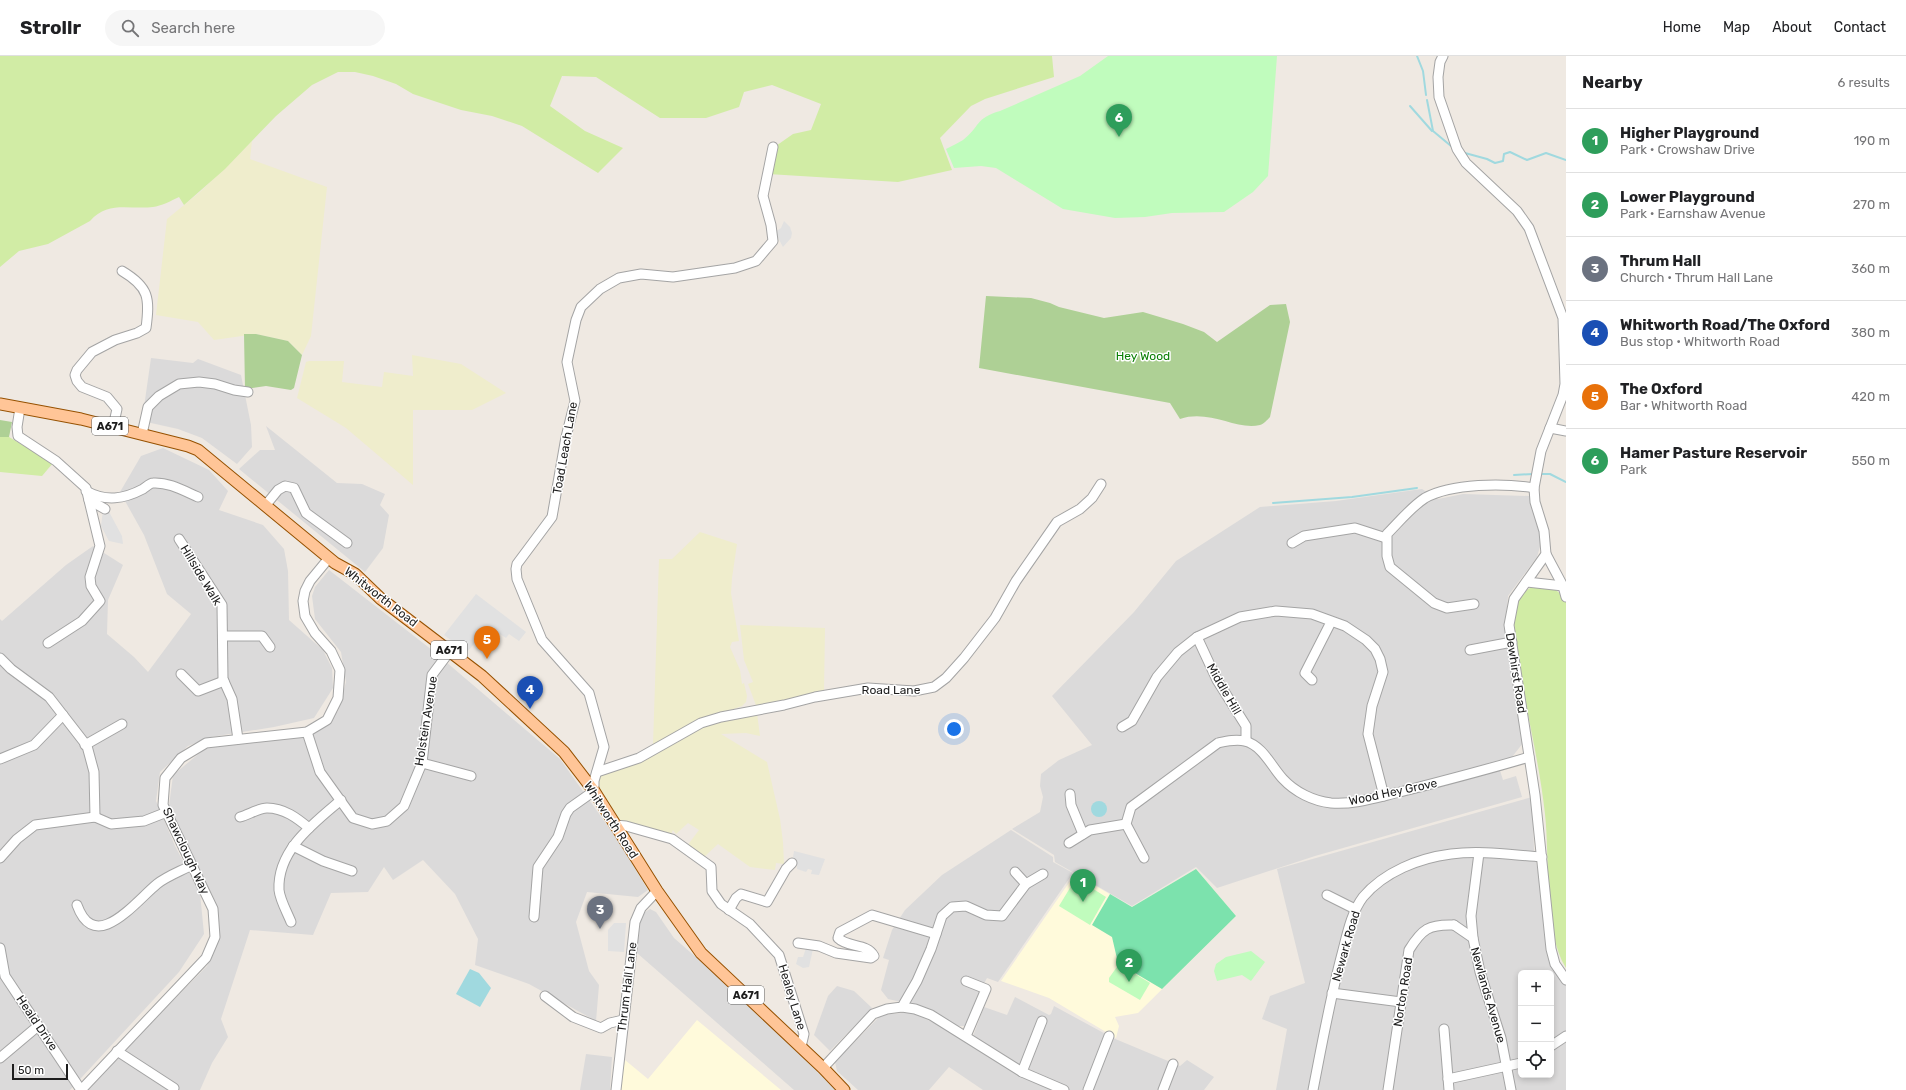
<!DOCTYPE html>
<html lang="en">
<head>
<meta charset="utf-8">
<style>
	body { margin:0; font-family:Rubik,sans-serif; background:#f6f6f6; color:#202124 }
	.controls { position:absolute; right:12px; bottom:12px; display:grid; overflow:hidden; border-radius:6px; box-shadow:0 2px 6px #0003 }
	.controls button { width:36px; height:36px; display:grid; place-items:center; padding:0; border:0; border-bottom:1px solid #e0e0e0; background:#fff; color:#202124; font:20px sans-serif }
	.scale { position:absolute; left:12px; bottom:10px; width:56px; box-sizing:border-box; padding-left:4px; border:2px solid #1d1d1d; border-top:0; font-size:11px; line-height:14px; white-space:nowrap; color:#1d1d1d; -webkit-text-stroke:3px #fff; paint-order:stroke }
	.you { position:absolute; left:954px; top:673px; width:14px; height:14px; margin:-10px; border:3px solid #fff; border-radius:50%; background:#1a73e8; box-shadow:0 0 0 6px #1a73e833 }
	.badge { display:grid; place-items:center; width:26px; height:26px; border-radius:50%; background:#ca001a; color:#fff; font-size:13px; font-weight:700 }
	.pin { position:absolute; translate:-50% -33px; filter:drop-shadow(0 1px 2px #0008) }
	.pin::after { content:''; position:absolute; top:21px; width:14px; height:12px; background:inherit; clip-path:polygon(0 0,100% 0,50% 100%) }
	.list { margin:0; padding:0; list-style:none }
	h2 { display:flex; justify-content:space-between; align-items:center; height:52px; margin:0; padding:0 16px; font-size:17px }
	h2 small { font-size:13px; font-weight:400; color:#757577 }
	.list li { display:grid; grid-template-columns:26px 1fr auto; gap:12px; align-items:center; box-sizing:border-box; height:64px; padding:0 16px; border-top:1px solid #e0e0e0 }
	.list b { display:block; font-size:15px; white-space:nowrap }
	.list p { margin:0; font-size:13px; white-space:nowrap; color:#757577 }
	.list em { font-size:13px; font-style:normal; color:#757577 }
	.icon { flex:none; width:22px; height:22px; fill:none; stroke:currentColor; stroke-width:2; stroke-linecap:round; stroke-linejoin:round }
	.map { position:relative; flex:none; width:1566px; height:1034px; overflow:hidden }
	header { display:flex; align-items:center; gap:24px; box-sizing:border-box; height:56px; padding:0 20px; background:#fff; border-bottom:1px solid #e0e0e0 }
	header strong { font-size:19px }
	nav { display:flex; gap:22px; margin-inline-start:auto; font-size:14px }
	.search { width:280px; height:36px; background:#f6f6f6; display:flex; align-items:center; gap:10px; box-sizing:border-box; padding:0 14px; border-radius:22px; color:#757577; font-size:15px }
	main { display:flex }
	aside { flex:1; background:#fff }
	.map>svg:first-child { display:block }
	.residential { fill:#dbdada; fill-rule:evenodd }
	.education { fill:#fffadb }
	.farmland { fill:#efedcc }
	.grass { fill:#d1eca5 }
	.forest { fill:#aed095 }
	.park { fill:#c0fcbd }
	.pitch { fill:#7ce2ad }
	.parking { fill:#e1e1e1 }
	.water { fill:#a0d9df }
	.lines { fill:none; stroke-linecap:round; stroke-linejoin:round }
	.stream { stroke:#a0d9df; stroke-width:2 }
	.minor-casing { stroke:#a4a4a4; stroke-width:11 }
	.major-casing { stroke:#965100; stroke-width:13 }
	.minor { stroke:#fff; stroke-width:9 }
	.major { stroke:#ffc597; stroke-width:11 }
	.labels { text-anchor:middle; stroke-width:3; stroke-linejoin:round; paint-order:stroke }
	.shield { fill:#fff; stroke:#616161; stroke-width:1 }
	.shield-label { font-size:11px; font-weight:bold; fill:#1d1d1d }
	.park-label { font-size:12px; fill:#0c8006; stroke:#fff }
	.street-label { font-size:12px; fill:#1d1d1d; stroke:#fff }
</style>
</head>
<body>
<header>
<strong>Strollr</strong>
<div class="search"><svg class="icon" aria-label="search" viewBox="0 0 24 24"><circle cx="10" cy="10" r="6"/><path d="M15 15l6 6"/></svg>Search here</div>
<nav><a>Home</a><a>Map</a><a>About</a><a>Contact</a></nav>
</header>
<main>
<div class="map">
<svg width="1566" height="1034" viewBox="0 0 1566 1034">
	<rect width="100%" height="100%" fill="#efe9e2"/>
	<!-- residential -->
	<g class="residential">
		<path d="M151,302l42,5 5,-4 43,16 10,50 1,22 -15,17 -35,-26 -24,-9 -36,-8z"/>
		<path d="M266,370l71,57 25,1 23,10 -5,11 9,10 -6,33 -18,24 -126,-103 21,-19h15z"/>
		<path d="M163,392l46,22 19,21 -9,19 44,15 21,24 4,22 1,49 34,30 9,18 1,20 -19,30 -40,9 -63,10 -23,9 -28,26 -4,29 19,45 25,47 4,41 -25,38 -109,118h-70v-471l2,2 64,-56 27,-19 30,19 -15,35 -1,34 27,23 14,15 43,-58 -24,-20 -23,-59 -24,-43 21,-36z"/>
		<path d="M1422,433l16,10 25,-5 67,2 12,44 -5,17 -29,39 -3,34 18,113 -11,14 -15,4 6,19 13,-4 6,21 -207,59 -98,32 -21,-21 -64,39 -77,-44 -1,-7 -42,-26 28,-17 3,-15 -3,-11 1,-12 18,-14 33,-15 -40,-49 82,-84 42,-51 84,-54 76,-6z"/>
		<path d="M329,514l103,80 128,109 57,80 31,51 -10,7 -51,-5 -11,30 13,49 10,14 -3,36 -67,-37 -54,-19 3,-26 -23,-45 -32,-34 -30,20 -9,-13 -16,25 -37,1 -18,42 -63,-5 -29,89 7,18 -16,26 -12,27h-115l122,-124 12,-30 -4,-35 -46,-95 4,-31 34,-28 114,-20 17,-16 8,-29 -5,-30 -26,-33 -3,-23 3,-9z"/>
		<path d="M1532,741l2,52 8,47 6,60 18,29v105h-290l11,-61 -25,-10 8,-23 35,-13 -28,-114zM1521,917h30v102h-30z"/>
		<path d="M1011,774l42,27v5l20,11 -75,109 -11,-4 -9,17 -13,31h-8l-34,-19 -35,-8 -7,-9 8,-30 -6,-2 9,-28 13,-20 37,-35z"/>
		<path d="M650,853l6,3 18,26 55,48 107,104h-42l-157,-137 1,-29 4,-10z"/>
		<path d="M837,930l17,5 18,17 -42,43 -16,-16 14,-39z"/>
		<path d="M1015,941l34,18 2,-1 3,-8 59,32 67,28 7,-6 27,17 -10,13h-221l-34,-23 -20,23h-71l-21,-19 -2,-9 46,-47 31,-3 38,19 20,13 14,-37 23,8z"/>
		<path d="M586,998l26,3 -2,33h-30z"/>
	</g>
	<!-- education -->
	<g class="education">
		<path d="M1196,813l40,47 -98,97 -23,4 4,9 -3,12 -67,-40 -48,-17 74,-107 57,33z"/>
		<path d="M697,964l84,70h-161l5,-30 23,19z"/>
	</g>
	<!-- farmland -->
	<g class="farmland">
		<path d="M252,85l-2,18 77,28 -16,149 -9,19 -14,-14 -32,-7 -42,6 -16,-18 -42,-7 11,-96 33,-27z"/>
		<path d="M412,299l49,9 45,29 -34,17h-59v75l-67,-57 -49,-30 9,-36 3,-1h35l-2,21 40,5 2,-15 29,4z"/>
		<path d="M700,476l37,12 -5,34 -1,15 8,48 -7,1 -2,5 10,23 2,14 2,-1 3,13 -1,6 -4,4 -51,18 -38,21 6,-186h13z"/>
		<path d="M740,569l85,3 -1,63 -67,17 -9,-24 5,-2 -9,-22z"/>
		<path d="M757,657l3,23 -14,-3 -25,1 46,28 13,57 3,23 1,22 -8,-1 -1,7 -25,-3 -32,-23 -15,14 -16,-12 12,-16 -11,-7 -12,11 -3,-4 -2,4h-4l-48,-13 -24,-36 5,-11 100,-48z"/>
	</g>
	<!-- grass -->
	<g class="grass">
		<path d="M0,0h1052l2,21 -69,22 -14,7 -31,32 12,32 -54,12 -130,-8 5,-26 20,-14 18,-4 10,-26 -49,-19 -28,7 -5,15 -33,11h-46l-64,-41 -34,-1 -12,30 35,25 38,17 -25,25 -76,-47 -30,-10 -31,-6 -48,-16 -17,-10 -23,-8 -18,-4h-17l-26,13 -36,31 -51,53 -41,36 -5,-8c-8,4 -18,9 -26,10 -23,3 -45,-7 -63,14l-42,23 -29,7 -19,16z"/>
		<path d="M0,381h9l44,26 -11,13 -42,-4z"/>
		<path d="M1534,530c15,1 24,1 32,16v366c-23,-37 -16,-110 -21,-154 -5,-46 -16,-91 -24,-137 -4,-21 -10,-45 -7,-66 3,-13 8,-19 20,-25z"/>
	</g>
	<!-- forest -->
	<g class="forest">
		<path d="M986,240l45,2 19,5 9,4 45,11 39,-6 40,12 21,8 13,10 53,-37 16,-1 4,18 -20,95c-3,3 -6,7 -10,8 -23,6 -50,-16 -80,-6l-10,-16 -191,-35z"/>
		<path d="M244,278h12l32,7 14,14 -8,33 -3,2 -25,-4 -21,3z"/>
		<path d="M0,364l12,2 -3,15h-9z"/>
	</g>
	<!-- park -->
	<g class="park">
		<path d="M1108,0h169l-9,120 -15,16 -29,20 -52,1 -27,4 -30,1 -52,-9 -67,-41 -15,-2 -27,2 -8,-19c6,-3 12,-6 17,-9 17,-13 12,-22 37,-29l80,-35z"/>
		<path d="M1076,822l30,19 -16,28 -31,-19z"/>
		<path d="M1251,895l14,11 -14,19 -9,-6 -25,6 -3,-10 2,-7 10,-7z"/>
		<path d="M1119,908l31,19 -10,17 -31,-18v-4z"/>
	</g>
	<!-- pitch -->
	<path class="pitch" d="M1196,813l40,47 -74,73 -44,-26 -6,-26 -20,-12 18,-31 22,13z"/>
	<!-- parking -->
	<g class="parking">
		<path d="M784,165l6,6 2,6 -1,5 -8,9 -8,-15 6,-4z"/>
		<path d="M107,452l15,28 1,8 -14,-3 -8,-15 2,-16z"/>
		<path d="M476,538l50,38 -7,9 -10,-7 -3,4 -6,-4 -10,13 -11,-9 -12,14 -23,-17z"/>
		<path d="M794,795l31,8 -6,16 -8,-1 1,-4 -4,-1 -2,3 -9,-3v-4l-5,-2z"/>
		<path d="M614,867h12l-2,29 -16,-1v-21z"/>
		<path d="M806,892l7,1 -4,18 -6,1 -7,-4 2,-7h5z"/>
	</g>
	<!-- water -->
	<g class="water">
		<circle cx="1099" cy="753" r="8"/>
		<path d="M470,913l9,4 12,15 -11,19 -24,-13z"/>
	</g>
	<g class="lines">
		<!-- stream -->
		<g class="stream">
			<path d="M1417,0l6,15 3,24"/>
			<path d="M1427,44l6,31 18,15"/>
			<path d="M1410,50l22,25"/>
			<path d="M1465,97l22,6 8,4 8,-2 1,-7 6,-2 17,8 19,-7 20,7"/>
			<path d="M1540,418h10l16,8"/>
			<path d="M1514,419l19,-1"/>
			<path d="M1273,447l79,-6 65,-9"/>
		</g>
		<defs>
			<g id="minor">
				<path d="M1443,0l-3,6 -2,15 1,20 18,52 9,14 51,48 12,17 34,90 2,66 -2,11 -22,56 -7,37 1,14 9,29 2,23 -32,45 -5,26 26,170 16,154 4,15 11,16"/>
				<path d="M20,352l-3,19 1,9 38,25 30,27 14,58 -10,31 1,9 9,15 -18,20 -34,22"/>
				<path d="M113,371l4,-18 -10,-12 -25,-10 -5,-6 -2,-6 2,-5 15,-18 23,-12 22,-7 9,-5c4,-30 3,-41 -24,-57"/>
				<path d="M1550,372l16,3"/>
				<path d="M142,378l6,-27 11,-11 20,-12 20,-2 16,2 19,6 14,2"/>
				<path d="M86,435c20,11 38,8 57,-2 3,-2 7,-6 10,-6 16,-1 31,8 45,14"/>
				<path d="M89,444l16,9"/>
				<path d="M265,450l13,-16 7,-4 9,2 12,25 41,30"/>
				<path d="M179,483l43,66 1,74 9,20 6,40"/>
				<path d="M1292,487l12,-7 51,-8 31,10"/>
				<path d="M1546,498l17,32 3,11"/>
				<path d="M1527,526l36,4"/>
				<path d="M1474,548l-27,4 -13,-5 -44,-36 -3,-11v-22c12,-12 24,-27 38,-36 27,-15 79,-15 109,-10"/>
				<path d="M223,580h39l8,11"/>
				<path d="M1197,581l20,43 29,46v15"/>
				<path d="M1470,594l42,-8"/>
				<path d="M0,602l11,11 38,28 38,49 7,26 1,45"/>
				<path d="M181,618l17,17 26,-10"/>
				<path d="M1312,624l-7,-7 26,-51"/>
				<path d="M1122,671l10,-6 25,-44 21,-25 19,-15 43,-20 36,-6 36,3 33,12 21,14 9,9 5,10 3,13 -11,34 -4,28 16,62"/>
				<path d="M307,676l13,40 33,46 19,6 15,-3 17,-15 18,-43 10,-88 18,-24"/>
				<path d="M85,689l37,-21"/>
				<path d="M0,703l34,-14 29,-30"/>
				<path d="M422,707l49,13"/>
				<path d="M597,716l42,-14 62,-35 20,-6 63,-12 31,-8 53,-9 46,3 20,-4 12,-9 18,-20 31,-40 21,-37 41,-59 23,-13 12,-11 9,-14"/>
				<path d="M1070,738l1,11 12,29"/>
				<path d="M240,761c8,-2 19,-9 27,-9 17,0 30,10 42,20"/>
				<path d="M615,769l11,1 46,13 39,28 1,24 9,13 29,20 29,31 25,79 -3,13"/>
				<path d="M1069,787l21,-13 36,-6"/>
				<path d="M293,790l30,15 29,10"/>
				<path d="M1479,797l-8,63 2,22 7,34 21,66 10,52"/>
				<path d="M0,802l17,-19 18,-14 60,-8 16,7 33,-3 23,-9"/>
				<path d="M1144,802l-18,-34 5,-17 87,-64c9,-2 17,-4 27,-2 18,5 26,25 38,38 12,13 30,22 48,24 23,2 47,-6 69,-11 43,-11 86,-22 129,-35"/>
				<path d="M1015,816l11,12"/>
				<path d="M1327,839l28,14"/>
				<path d="M77,849c18,50 58,-3 80,-21 10,-8 24,-13 35,-19"/>
				<path d="M729,854l7,-12 5,-4 26,8 19,-33 6,-6"/>
				<path d="M534,861l4,-50 20,-30 8,-23 4,-6 24,-17v-10l10,-34 -15,-54 -47,-53 -25,-61 -1,-10 1,-5 35,-47 14,-80 9,-36 -8,-39 9,-42 5,-13 19,-18 19,-11 22,-4 32,3 62,-9 21,-7 17,-20 -2,-16 -8,-29 10,-49"/>
				<path d="M291,866c-4,-10 -11,-22 -12,-32 -2,-40 35,-67 62,-90"/>
				<path d="M1454,869l19,13"/>
				<path d="M798,887l21,3 17,7 35,5 3,-2c-7,-13 -26,-8 -36,-18l2,-6 32,-17 64,19"/>
				<path d="M0,892l5,28 76,114"/>
				<path d="M1332,937l69,9"/>
				<path d="M545,940l28,21 28,11 9,-5 13,-3"/>
				<path d="M902,951l13,2 16,6 91,57 42,18"/>
				<path d="M1444,973l5,61"/>
				<path d="M966,980l20,-47 -20,-8"/>
				<path d="M1551,990l15,-10"/>
				<path d="M117,995l57,37"/>
				<path d="M0,1002l38,-32"/>
				<path d="M823,1012l50,-54 14,-5 15,-2 15,-26 14,-32 11,-33 10,-9 14,-1 20,9 16,1 24,-32 17,-10"/>
				<path d="M1022,1016l20,-51"/>
				<path d="M1448,1023l73,-16"/>
				<path d="M81,1034l125,-132 9,-21 -2,-28 -50,-104 2,-27 16,-20 25,-15 101,-11 20,-12 11,-22 2,-28 -9,-19 -16,-18 -10,-17 -2,-15 2,-10 5,-10 19,-23"/>
				<path d="M616,1034l19,-168 6,-14 16,-17"/>
				<path d="M1088,1034l21,-54"/>
				<path d="M1163,1034l10,-26"/>
				<path d="M1313,1034c9,-46 17,-91 29,-136 5,-19 9,-41 21,-57 21,-25 56,-39 88,-43 30,-4 61,1 91,3"/>
				<path d="M1388,1034l21,-140c13,-21 20,-26 45,-25"/>
			</g>
			<path id="major" d="M0,348l81,15 107,27 10,4 137,113 20,11 26,25 101,77 82,76 30,39 63,100 44,62 122,115 21,22"/>
		</defs>
		<!-- minor casing -->
		<use href="#minor" class="minor-casing"/>
		<!-- major casing -->
		<use href="#major" class="major-casing"/>
		<!-- minor -->
		<use href="#minor" class="minor"/>
		<!-- major -->
		<use href="#major" class="major"/>
	</g>
	<g class="labels">
		<!-- shield labels -->
		<g class="shield">
			<rect x="92" y="361" width="36" height="18" rx="3"/>
			<rect x="431" y="585" width="36" height="18" rx="3"/>
			<rect x="728" y="930" width="36" height="18" rx="3"/>
		</g>
		<g class="shield-label">
			<text x="110" y="374">A671</text>
			<text x="449" y="598">A671</text>
			<text x="746" y="943">A671</text>
		</g>
		<!-- park labels -->
		<g class="park-label">
			<text x="1143" y="304">Hey Wood</text>
		</g>
		<!-- street labels -->
		<g class="street-label">
			<text transform="translate(565 392) rotate(-80)" y="4">Toad Leach Lane</text>
			<text transform="translate(201 519) rotate(59)" y="4">Hillside Walk</text>
			<text transform="translate(381 541) rotate(38)" y="4">Whitworth Road</text>
			<text transform="translate(1516 617) rotate(81)" y="4">Dewhirst Road</text>
			<text transform="translate(1224 633) rotate(60)" y="4">Middle Hill</text>
			<text x="891" y="638">Road Lane</text>
			<text transform="translate(426 665) rotate(-81)" y="4">Holstein Avenue</text>
			<text transform="translate(1393 736) rotate(-12)" y="4">Wood Hey Grove</text>
			<text transform="translate(611 764) rotate(57)" y="4">Whitworth Road</text>
			<text transform="translate(186 795) rotate(65)" y="4">Shawclough Way</text>
			<text transform="translate(1346 890) rotate(-74)" y="4">Newark Road</text>
			<text transform="translate(627 931) rotate(-83)" y="4">Thrum Hall Lane</text>
			<text transform="translate(1403 936) rotate(-81)" y="4">Norton Road</text>
			<text transform="translate(1488 939) rotate(74)" y="4">Newlands Avenue</text>
			<text transform="translate(792 941) rotate(73)" y="4">Healey Lane</text>
			<text transform="translate(37 967) rotate(56)" y="4">Heald Drive</text>
		</g>
	</g>
</svg>
<div class="controls">
<button>+</button>
<button>−</button>
<button><svg class="icon" aria-label="locate" viewBox="0 0 24 24"><circle cx="12" cy="12" r="6"/><path d="M12 2v4M12 18v4M2 12h4M18 12h4"/></svg></button>
</div>
<div class="scale">50 m</div>
<div class="you"></div>
<div class="pin badge" style="left:1083px;top:846px;background:#2e9e5b">1</div>
<div class="pin badge" style="left:1129px;top:926px;background:#2e9e5b">2</div>
<div class="pin badge" style="left:600px;top:873px;background:#6b7280">3</div>
<div class="pin badge" style="left:530px;top:653px;background:#1a4fb4">4</div>
<div class="pin badge" style="left:487px;top:603px;background:#e8710a">5</div>
<div class="pin badge" style="left:1119px;top:81px;background:#2e9e5b">6</div>
</div>
<aside>
<h2>Nearby<small>6 results</small></h2>
<ul class="list">
<li><span class="badge" style="background:#2e9e5b">1</span><div><b>Higher Playground</b><p>Park · Crowshaw Drive</p></div><em>190 m</em></li>
<li><span class="badge" style="background:#2e9e5b">2</span><div><b>Lower Playground</b><p>Park · Earnshaw Avenue</p></div><em>270 m</em></li>
<li><span class="badge" style="background:#6b7280">3</span><div><b>Thrum Hall</b><p>Church · Thrum Hall Lane</p></div><em>360 m</em></li>
<li><span class="badge" style="background:#1a4fb4">4</span><div><b>Whitworth Road/The Oxford</b><p>Bus stop · Whitworth Road</p></div><em>380 m</em></li>
<li><span class="badge" style="background:#e8710a">5</span><div><b>The Oxford</b><p>Bar · Whitworth Road</p></div><em>420 m</em></li>
<li><span class="badge" style="background:#2e9e5b">6</span><div><b>Hamer Pasture Reservoir</b><p>Park</p></div><em>550 m</em></li>
</ul>
</aside>
</main>
</body>
</html>
